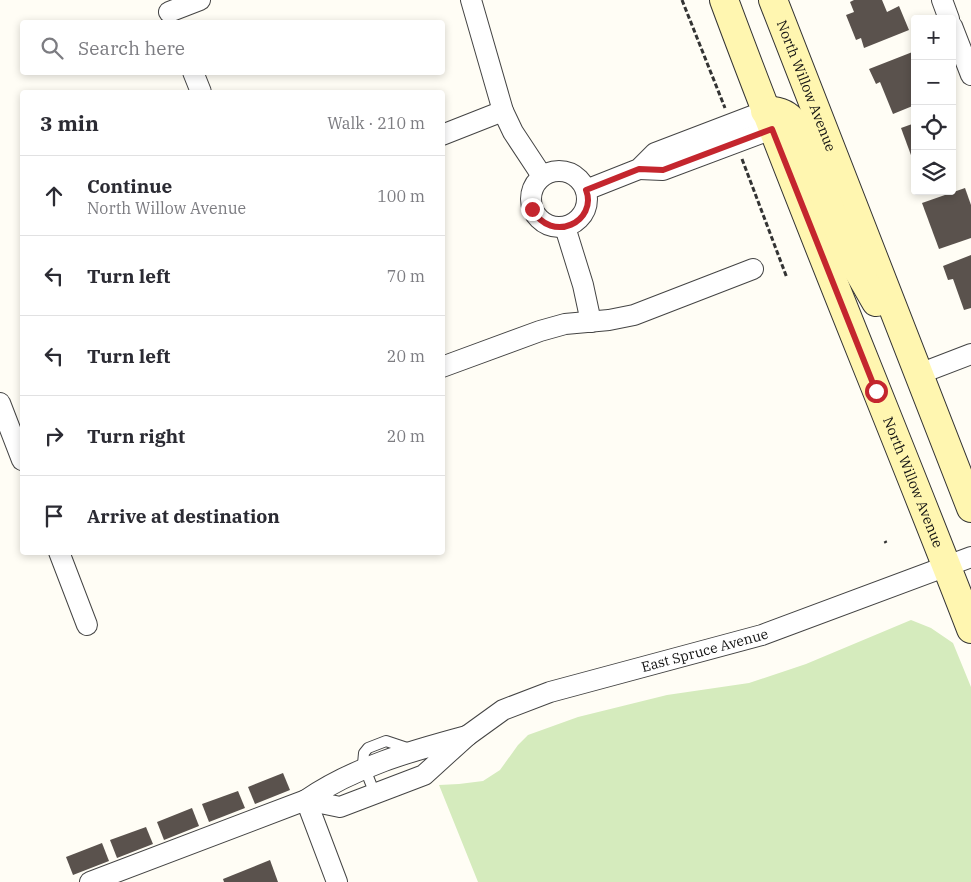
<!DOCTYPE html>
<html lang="en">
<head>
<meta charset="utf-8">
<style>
	body { margin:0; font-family:"IBM Plex Serif",serif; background:#f7f7f7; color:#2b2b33 }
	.controls { position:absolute; right:15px; top:15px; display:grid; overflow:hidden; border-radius:5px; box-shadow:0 2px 8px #0003 }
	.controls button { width:45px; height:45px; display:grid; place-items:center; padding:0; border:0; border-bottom:1px solid #e1e1e2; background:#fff; color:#2b2b33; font:25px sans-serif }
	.stop { position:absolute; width:15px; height:15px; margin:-11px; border:4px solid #c4262e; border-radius:50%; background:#fff }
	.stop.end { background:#c4262e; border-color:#fff; box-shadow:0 1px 5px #0008 }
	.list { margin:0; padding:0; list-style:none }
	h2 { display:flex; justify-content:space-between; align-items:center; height:65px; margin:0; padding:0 20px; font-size:21px }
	h2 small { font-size:16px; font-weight:400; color:#7c7c81 }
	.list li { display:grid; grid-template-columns:32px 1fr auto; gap:15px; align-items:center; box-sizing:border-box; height:80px; padding:0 20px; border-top:1px solid #e1e1e2 }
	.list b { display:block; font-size:19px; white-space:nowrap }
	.list p { margin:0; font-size:16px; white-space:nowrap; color:#7c7c81 }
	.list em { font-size:16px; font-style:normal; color:#7c7c81 }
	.icon { flex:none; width:28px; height:28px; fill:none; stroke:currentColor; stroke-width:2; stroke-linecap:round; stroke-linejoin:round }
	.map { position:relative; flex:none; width:971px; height:882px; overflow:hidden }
	.search { position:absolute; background:#fff; box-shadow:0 2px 8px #0003; left:20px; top:20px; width:425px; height:55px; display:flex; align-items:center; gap:12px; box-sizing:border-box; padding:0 18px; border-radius:5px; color:#7c7c81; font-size:19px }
	.panel { position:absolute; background:#fff; box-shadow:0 2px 8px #0003; left:20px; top:90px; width:425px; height:465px; border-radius:5px }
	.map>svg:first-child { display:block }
	.green { fill:#d5ebbd }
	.building { fill:#5a524d }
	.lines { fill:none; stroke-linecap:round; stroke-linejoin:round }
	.lane-casing { stroke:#444; stroke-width:12 }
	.street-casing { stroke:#444; stroke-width:22 }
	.secondary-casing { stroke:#333; stroke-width:30 }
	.path { stroke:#333; stroke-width:3; stroke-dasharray:5 2.5; stroke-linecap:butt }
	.lane { stroke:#fff; stroke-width:10 }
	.street { stroke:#fff; stroke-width:20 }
	.secondary { stroke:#fff6b0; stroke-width:28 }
	.route { stroke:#c4262e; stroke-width:6 }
	.labels { text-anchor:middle; stroke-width:5; stroke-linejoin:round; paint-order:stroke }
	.street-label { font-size:14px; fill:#111; stroke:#fff }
</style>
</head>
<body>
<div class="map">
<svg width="971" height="882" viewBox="0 0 971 882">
	<rect width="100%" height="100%" fill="#fffdf5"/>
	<!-- green -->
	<path class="green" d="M911,620l20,8 22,15 18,44v195h-493l-39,-97 20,-1 24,-3 17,-11 18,-25 10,-10 50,-18 89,-22 82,-12 57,-19z"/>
	<!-- building -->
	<g class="building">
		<path d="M854,0h28l5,12 12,-6 10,24 -45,18 -3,-10 -5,2 -10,-25 8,-3 -4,-10z"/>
		<path d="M915,51v54l-22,9 -13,-32 -4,2 -7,-15z"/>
		<path d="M915,123v43l-14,-38z"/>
		<path d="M965,188l6,17v33l-32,11 -17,-46z"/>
		<path d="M971,255v53l-7,2 -11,-31 -5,1 -5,-14z"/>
		<path d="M283,773l7,17 -35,14 -7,-17z"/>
		<path d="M238,791l7,17 -36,14 -7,-18z"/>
		<path d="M192,808l7,18 -35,14 -7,-18z"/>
		<path d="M146,827l7,17 -36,14 -7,-18z"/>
		<path d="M102,843l7,18 -36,14 -7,-18z"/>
		<path d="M270,860l8,22h-54l-1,-3z"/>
	</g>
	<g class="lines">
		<defs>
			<path id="lane" d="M375,794l-12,-30 1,-11 4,-5 18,-7 24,8"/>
			<g id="street">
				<path d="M471,0l32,111 10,21 29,44"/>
				<path d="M942,0l7,19"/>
				<path d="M169,12l31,-12"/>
				<path d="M952,26l19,49"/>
				<path d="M193,72l8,20"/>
				<path d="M442,135l61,-24"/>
				<path d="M639,169l24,1 109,-41"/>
				<circle cx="559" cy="199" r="28"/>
				<path d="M586,190l53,-21 16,-16 110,-42"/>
				<path d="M565,227l18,58 8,37"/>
				<path d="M442,367l98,-36 25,-7 44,-4 25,-5 119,-46"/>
				<path d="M919,374l52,-20"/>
				<path d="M0,403l22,57"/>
				<path d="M59,552l28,73"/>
				<path id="s1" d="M467,736l36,-26 47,-18 212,-57 209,-78"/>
				<path d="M467,736l-43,39 -84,32 -34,-7c48,-33 105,-49 161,-64z"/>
				<path d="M90,882l216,-82 31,82"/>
			</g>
			<g id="secondary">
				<path id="s2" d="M724,0c78,211 166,419 247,629"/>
				<path id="s3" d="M773,0l198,508"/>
				<path d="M765,111c13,-1 22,2 30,13l54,131 27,47"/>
			</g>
		</defs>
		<!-- lane casing -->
		<use href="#lane" class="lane-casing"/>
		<!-- street casing -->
		<use href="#street" class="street-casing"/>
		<!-- secondary casing -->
		<use href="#secondary" class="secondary-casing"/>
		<!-- path -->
		<g class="path">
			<path d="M682,0l43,108"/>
			<path d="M742,159l45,119"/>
			<path d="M885,541l1,2"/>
		</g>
		<!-- lane -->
		<use href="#lane" class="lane"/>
		<!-- street -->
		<use href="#street" class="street"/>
		<!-- secondary -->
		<use href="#secondary" class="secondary"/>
	</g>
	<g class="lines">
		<!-- route -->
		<path class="route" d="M532,209c20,36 66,12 54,-19l53,-21 24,1 109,-41 104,262"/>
	</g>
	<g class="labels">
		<!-- street labels -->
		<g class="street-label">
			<text dy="5" stroke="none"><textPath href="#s3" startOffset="92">North Willow Avenue</textPath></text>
			<text dy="5" stroke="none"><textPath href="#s2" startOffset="518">North Willow Avenue</textPath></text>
			<text dy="5" stroke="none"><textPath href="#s1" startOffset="255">East Spruce Avenue</textPath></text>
		</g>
	</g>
</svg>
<div class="controls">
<button>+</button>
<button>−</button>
<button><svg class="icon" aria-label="locate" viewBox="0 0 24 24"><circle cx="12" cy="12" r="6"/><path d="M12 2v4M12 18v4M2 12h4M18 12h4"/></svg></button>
<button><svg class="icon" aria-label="layers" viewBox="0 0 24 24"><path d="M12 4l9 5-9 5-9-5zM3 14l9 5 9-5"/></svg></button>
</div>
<div class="stop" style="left:876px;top:391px"></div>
<div class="stop end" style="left:532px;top:209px"></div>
<div class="search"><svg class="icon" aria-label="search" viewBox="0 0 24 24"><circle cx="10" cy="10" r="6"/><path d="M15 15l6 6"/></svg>Search here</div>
<section class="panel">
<h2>3 min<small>Walk · 210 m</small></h2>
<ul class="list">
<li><svg class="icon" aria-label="ahead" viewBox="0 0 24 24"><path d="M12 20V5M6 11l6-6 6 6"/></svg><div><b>Continue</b><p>North Willow Avenue</p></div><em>100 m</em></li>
<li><svg class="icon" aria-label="left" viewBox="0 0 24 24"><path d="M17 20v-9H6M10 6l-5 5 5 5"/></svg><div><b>Turn left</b></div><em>70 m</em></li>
<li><svg class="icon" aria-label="left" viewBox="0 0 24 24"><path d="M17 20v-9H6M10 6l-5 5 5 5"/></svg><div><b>Turn left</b></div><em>20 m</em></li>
<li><svg class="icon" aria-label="right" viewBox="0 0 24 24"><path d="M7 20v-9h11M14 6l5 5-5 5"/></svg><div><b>Turn right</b></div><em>20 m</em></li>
<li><svg class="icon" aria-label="arrive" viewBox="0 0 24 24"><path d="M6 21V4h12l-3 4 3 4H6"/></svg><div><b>Arrive at destination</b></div></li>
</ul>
</section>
</div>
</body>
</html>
